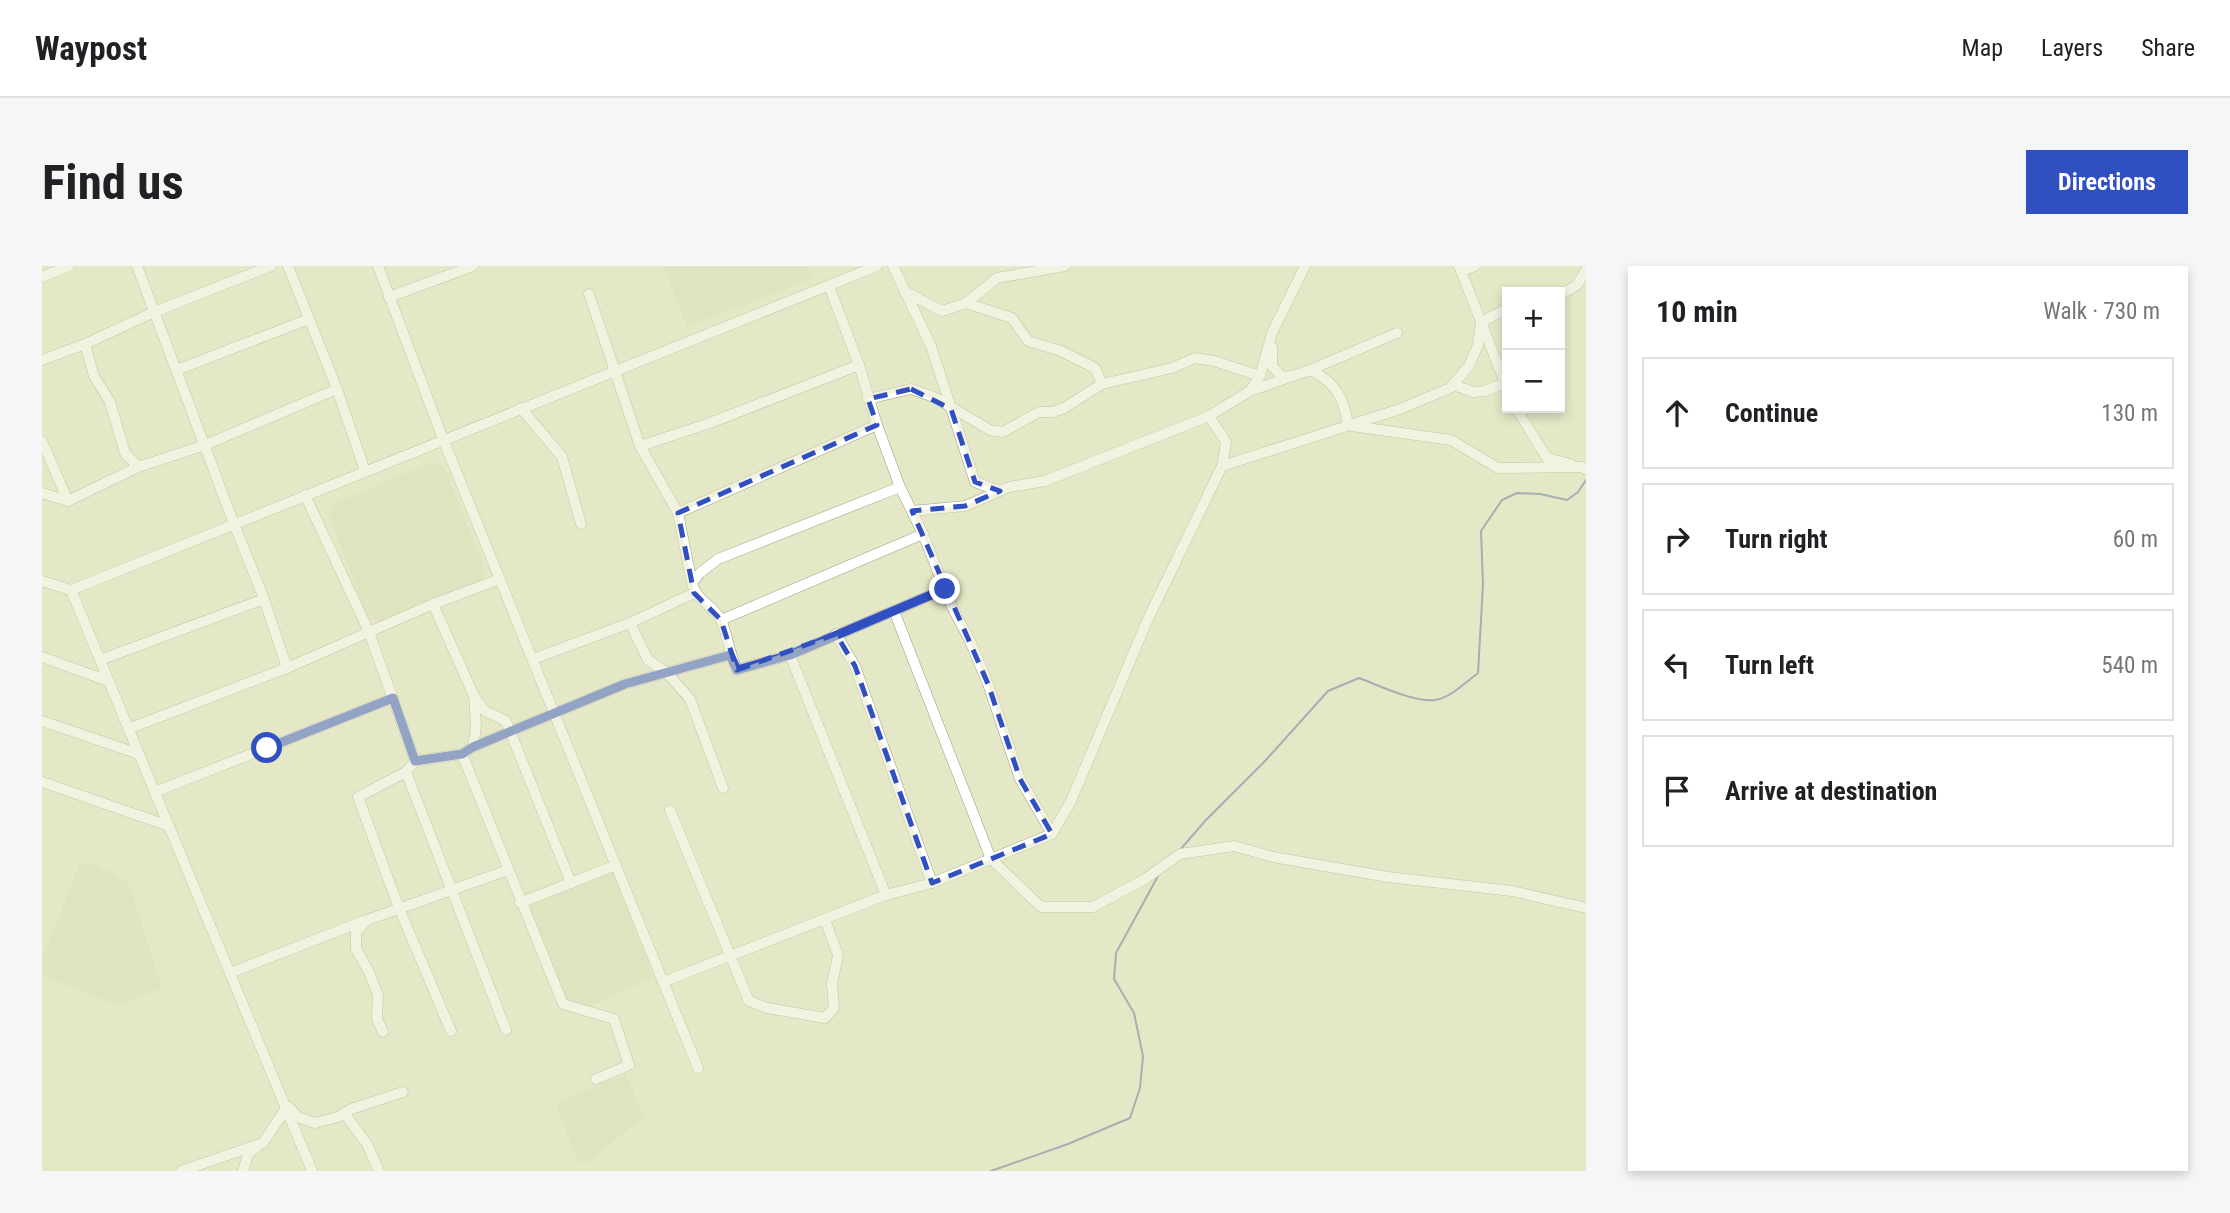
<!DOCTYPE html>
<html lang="en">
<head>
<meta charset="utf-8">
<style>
	body { margin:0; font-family:"Roboto Condensed",sans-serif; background:#f6f6f6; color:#202124 }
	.controls { position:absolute; right:21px; top:21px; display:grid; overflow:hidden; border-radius:0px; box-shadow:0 4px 10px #0003 }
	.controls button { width:63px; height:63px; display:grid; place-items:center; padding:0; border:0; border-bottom:2px solid #e0e0e0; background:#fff; color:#202124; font:35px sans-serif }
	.stop { position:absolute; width:21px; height:21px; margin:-16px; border:5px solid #3050c1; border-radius:50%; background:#fff }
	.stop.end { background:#3050c1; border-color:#fff; box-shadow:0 2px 7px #0008 }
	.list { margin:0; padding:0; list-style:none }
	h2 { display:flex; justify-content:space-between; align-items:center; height:91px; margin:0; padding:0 28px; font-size:30px }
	h2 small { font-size:23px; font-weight:400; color:#757577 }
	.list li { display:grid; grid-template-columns:46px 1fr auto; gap:21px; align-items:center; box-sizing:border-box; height:112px; margin:0 14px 14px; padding:0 14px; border:2px solid #e0e0e0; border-radius:0px }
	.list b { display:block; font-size:26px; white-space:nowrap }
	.list em { font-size:23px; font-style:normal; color:#757577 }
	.icon { flex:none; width:38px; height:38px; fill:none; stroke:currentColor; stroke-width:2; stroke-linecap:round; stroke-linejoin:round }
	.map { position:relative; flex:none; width:1544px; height:905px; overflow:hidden; border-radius:0px }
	header { display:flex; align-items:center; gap:42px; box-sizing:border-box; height:98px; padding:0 35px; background:#fff; border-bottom:2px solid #e0e0e0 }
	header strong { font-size:33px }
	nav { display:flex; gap:38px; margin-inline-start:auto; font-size:24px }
	.intro { display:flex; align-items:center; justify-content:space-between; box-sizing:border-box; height:168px; padding:0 42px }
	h1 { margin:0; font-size:49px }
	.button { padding:18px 32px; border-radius:0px; background:#3050c1; color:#fff; font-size:24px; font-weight:700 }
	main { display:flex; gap:42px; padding:0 42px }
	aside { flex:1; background:#fff; border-radius:0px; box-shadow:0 4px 10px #0003 }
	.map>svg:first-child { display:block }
	.built { fill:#dadeb5 }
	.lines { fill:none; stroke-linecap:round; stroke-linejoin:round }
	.stream { stroke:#596b98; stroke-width:2 }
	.minor-casing { stroke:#9a9d7e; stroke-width:11 }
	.minor { stroke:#fff; stroke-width:10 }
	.route { stroke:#3050c1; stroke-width:9 }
	.marked { fill:none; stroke:#3050c1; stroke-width:5; stroke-dasharray:14 9; stroke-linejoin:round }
</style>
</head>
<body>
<header>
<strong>Waypost</strong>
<nav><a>Map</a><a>Layers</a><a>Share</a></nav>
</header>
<div class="intro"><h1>Find us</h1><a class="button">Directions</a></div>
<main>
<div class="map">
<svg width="1544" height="905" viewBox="0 0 1544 905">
	<rect width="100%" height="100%" fill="#e5e8c7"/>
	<!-- built -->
	<g class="built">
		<path d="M621,0h145l5,12 -126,49z"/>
		<path d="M391,196l11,4 42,104 -4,10 -103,42 -11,-4 -40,-104 5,-10z"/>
		<path d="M567,596l44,115 -64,30 -21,-5 -44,-109z"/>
		<path d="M51,597l35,19 34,106 -45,17 -75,-30v-16l37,-94z"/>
		<path d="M584,808l18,42 -57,47 -9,-2 -22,-54 5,-7z"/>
	</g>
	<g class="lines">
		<!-- stream -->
		<g class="stream">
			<path d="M1138,584l25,-29 60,-60 63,-70 31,-13c19,7 56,25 76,22 15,-2 31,-18 43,-27l5,-89 -2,-53 21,-31 15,-7 23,1 27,6 11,-8 8,-12"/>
			<path d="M949,905l77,-27 62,-26 10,-30 3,-32 -9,-43 -20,-34 2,-26 42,-77"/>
		</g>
		<defs>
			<g id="minor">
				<path d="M95,0l97,258 30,75 23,69"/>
				<path d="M246,0l49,123 28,82"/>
				<path d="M336,0l65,173 255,629"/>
				<path d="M851,0l38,80 44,136 25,9"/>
				<path d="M1417,0l48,122"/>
				<path d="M1419,5l14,-5"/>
				<path d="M0,11l27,-11"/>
				<path d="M787,20l30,79 18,60 23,62 23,47 28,71 19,36 18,43 32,95 32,55"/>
				<path d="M862,25l38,20 24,-8 31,-25 68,-12"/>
				<path d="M547,28l51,152 38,67 14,70"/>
				<path d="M1518,29l17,-10 9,-15"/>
				<path d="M347,31l84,-31"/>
				<path d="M924,37l46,15 16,23 33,10 34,17 7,16 70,-16 23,-10 19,3 46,15"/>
				<path d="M43,78l9,32 16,26 15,51 13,14"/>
				<path d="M1230,81v19l10,11 7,-1"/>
				<path d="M0,94l43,-16 69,-32 117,-46"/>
				<path d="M135,104l132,-51"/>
				<path d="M1268,104c25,12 34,27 38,55"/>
				<path d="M1412,119l19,7 12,-1 20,-8"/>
				<path d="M1208,125l60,-21 87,-37"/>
				<path d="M826,133l43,-10 23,8 56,33 13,2 36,-20h14l11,-4 38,-24"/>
				<path d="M479,142l41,49 19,67"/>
				<path d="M1474,142l31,50 24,6"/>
				<path d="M1167,150l41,-25 10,-15 12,-43 33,-67"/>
				<path d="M1310,160l99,14 47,28 85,-1 3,3"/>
				<path d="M0,175l26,60"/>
				<path d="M598,180l70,-23 149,-58"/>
				<path d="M858,221l-182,72 -18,14 -8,10c4,18 23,23 30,39 6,16 8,33 15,48l53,-15 155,-66"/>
				<path d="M0,227l26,8 70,-34 67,-22 132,-56"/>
				<path d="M263,229l64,137 46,129"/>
				<path d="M870,245l53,-5 44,-19 36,-6 164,-65 17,26 -4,24"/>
				<path d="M636,247l199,-88"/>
				<path d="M0,315l29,9 806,-324"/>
				<path d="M29,324l241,581"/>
				<path d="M391,338l41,92 2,30 -3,21"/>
				<path d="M852,345l97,248 50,48h52l52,-28 35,-25 54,-8 39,11 115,20 124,14 74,17"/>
				<path d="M679,354l202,-86"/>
				<path d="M588,357l18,37 19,13 23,26 33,89"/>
				<path d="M794,368l19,32 77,217"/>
				<path d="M748,389l96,240"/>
				<path d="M0,391l66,24"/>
				<path d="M491,393l97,-36 64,-30"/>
				<path d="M58,394l164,-61"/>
				<path d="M432,430l11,15 21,10 65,162"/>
				<path d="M0,455l97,33"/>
				<path d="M86,463l159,-61 146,-64 67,-25"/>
				<path d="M420,488l101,250 51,15 15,46 -33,14"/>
				<path d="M364,506l100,258"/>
				<path d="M0,516l127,44"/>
				<path d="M113,526l238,-94"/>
				<path d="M628,544l79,191 18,7 58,10 9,-10 -2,-24 6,-29 -13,-35"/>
				<path d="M478,637l96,-38"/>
				<path d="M188,707l133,-52"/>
				<path d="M621,716l223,-87 46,-12 120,-49 19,-33 76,-180 75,-155 178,-57 50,-21 19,-22 9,-21 3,-23 26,-13"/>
				<path d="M409,765l-52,-123 -41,-111 48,-25 9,-11 47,-7 11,-7 152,-63 105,-29"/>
				<path d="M341,766l-6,-13 1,-24 -9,-23 -13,-23v-17l11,-12 141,-50"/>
				<path d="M247,841l9,10 17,6 23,-6 13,-8 52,-17"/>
				<path d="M302,847l23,31 12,27"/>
				<path d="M139,905l82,-28 23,-35"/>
				<path d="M201,905l5,-17 9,-7"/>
			</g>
		</defs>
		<!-- minor casing -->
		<use href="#minor" class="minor-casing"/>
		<!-- minor -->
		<use href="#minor" class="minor"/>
	</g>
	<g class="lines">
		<!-- route -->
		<path class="route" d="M225,482l126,-50 22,63 47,-7 11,-7 152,-63 105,-29 7,15 53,-15 155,-66"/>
	</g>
	<!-- marked area -->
	<path d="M0 0H1544V905H0ZM869,123l40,20 24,73 25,9 -35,15 -53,5 76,173 32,95 32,55 -120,49 -77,-217 -19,-32 -99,36 -16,-50 -27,-27 -16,-80 199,-88 -9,-26z" fill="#e5e8c7" fill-opacity=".55" fill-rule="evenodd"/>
	<path class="marked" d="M869,123l40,20 24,73 25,9 -35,15 -53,5 76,173 32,95 32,55 -120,49 -77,-217 -19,-32 -99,36 -16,-50 -27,-27 -16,-80 199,-88 -9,-26z"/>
</svg>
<div class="controls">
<button>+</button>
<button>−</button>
</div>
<div class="stop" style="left:225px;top:482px"></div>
<div class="stop end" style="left:903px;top:323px"></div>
</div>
<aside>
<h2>10 min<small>Walk · 730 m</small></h2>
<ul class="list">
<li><svg class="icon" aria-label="ahead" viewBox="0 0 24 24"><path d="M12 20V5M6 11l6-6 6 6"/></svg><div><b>Continue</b></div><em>130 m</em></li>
<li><svg class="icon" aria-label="right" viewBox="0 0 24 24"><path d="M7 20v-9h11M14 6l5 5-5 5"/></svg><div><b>Turn right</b></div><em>60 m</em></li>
<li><svg class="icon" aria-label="left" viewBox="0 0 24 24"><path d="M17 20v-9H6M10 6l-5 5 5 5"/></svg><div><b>Turn left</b></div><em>540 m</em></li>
<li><svg class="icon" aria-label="arrive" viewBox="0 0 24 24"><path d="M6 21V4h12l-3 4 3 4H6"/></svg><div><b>Arrive at destination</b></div></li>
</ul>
</aside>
</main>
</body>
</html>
